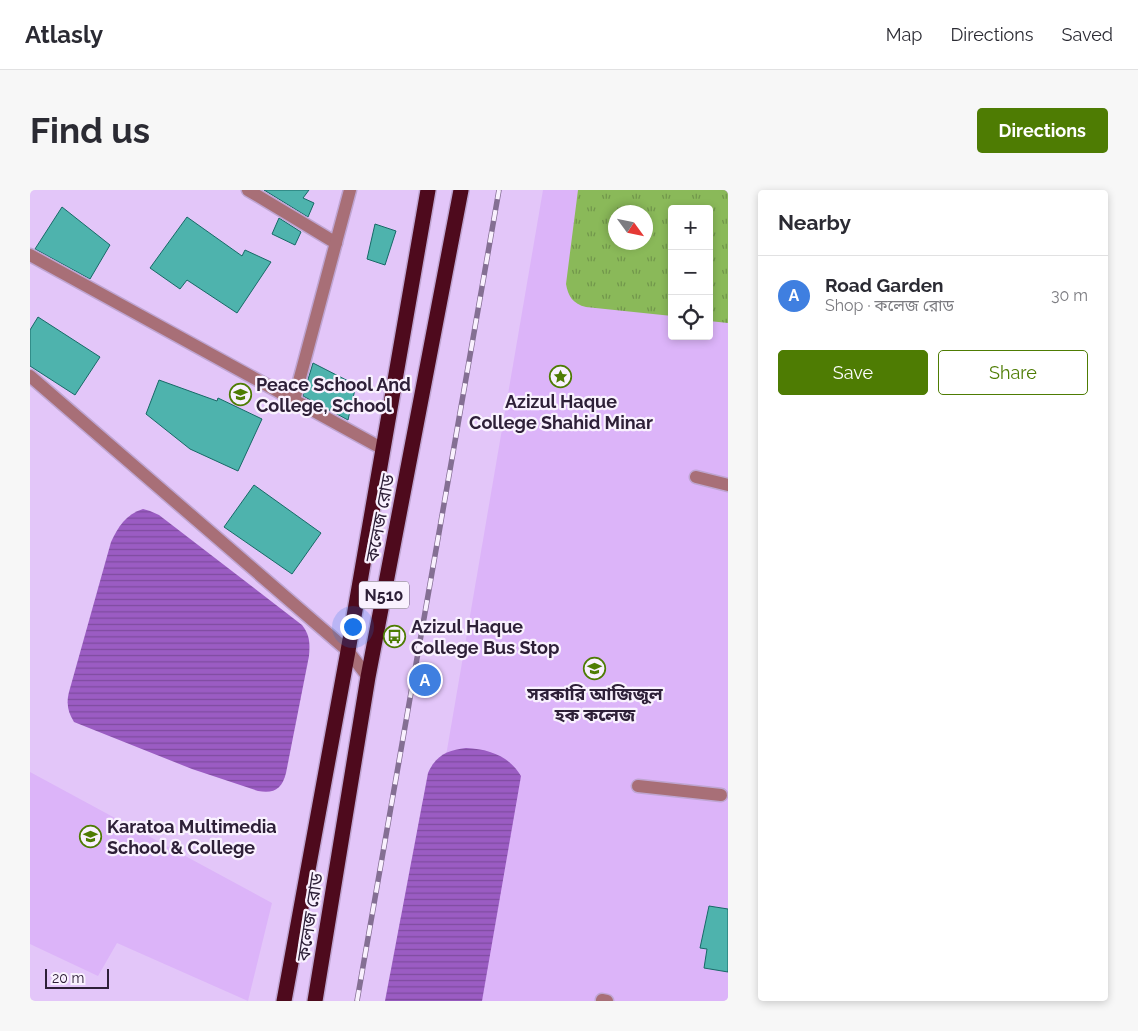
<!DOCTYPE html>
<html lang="en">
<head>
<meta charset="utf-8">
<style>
	body { margin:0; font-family:Raleway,"Noto Sans Bengali",sans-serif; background:#f7f7f7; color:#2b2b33 }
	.controls { position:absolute; right:15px; top:15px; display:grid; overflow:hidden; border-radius:5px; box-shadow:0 2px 8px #0003 }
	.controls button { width:45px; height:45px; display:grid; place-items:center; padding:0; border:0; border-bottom:1px solid #e1e1e2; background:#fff; color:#2b2b33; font:25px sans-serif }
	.compass { position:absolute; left:578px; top:15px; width:45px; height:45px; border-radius:50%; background:#fff; box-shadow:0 2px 8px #0003; rotate:123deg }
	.scale { position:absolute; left:15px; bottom:12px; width:64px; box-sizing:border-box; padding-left:5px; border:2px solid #2e2038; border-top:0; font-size:14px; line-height:18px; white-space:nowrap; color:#2e2038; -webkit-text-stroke:4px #f9f1fe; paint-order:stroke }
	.you { position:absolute; left:322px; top:436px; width:18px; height:18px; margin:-12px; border:4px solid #fff; border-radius:50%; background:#1a73e8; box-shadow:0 0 0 8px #1a73e833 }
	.badge { display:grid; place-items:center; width:32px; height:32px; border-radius:50%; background:#4e7c03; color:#fff; font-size:16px; font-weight:700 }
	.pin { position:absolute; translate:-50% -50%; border:2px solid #fff; box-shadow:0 1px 5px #0006 }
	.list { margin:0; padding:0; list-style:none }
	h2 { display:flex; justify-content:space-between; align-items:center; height:65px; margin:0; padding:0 20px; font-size:21px }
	h2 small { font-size:16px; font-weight:400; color:#7c7c81 }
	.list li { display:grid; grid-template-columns:32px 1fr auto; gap:15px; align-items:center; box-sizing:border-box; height:80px; padding:0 20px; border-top:1px solid #e1e1e2 }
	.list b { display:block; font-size:19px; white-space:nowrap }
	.list p { margin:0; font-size:16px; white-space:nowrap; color:#7c7c81 }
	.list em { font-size:16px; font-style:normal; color:#7c7c81 }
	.actions { display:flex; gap:10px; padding:15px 20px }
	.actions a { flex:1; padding:11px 0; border:1px solid #4e7c03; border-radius:5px; text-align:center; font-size:18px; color:#4e7c03 }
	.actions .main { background:#4e7c03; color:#fff }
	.icon { flex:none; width:28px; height:28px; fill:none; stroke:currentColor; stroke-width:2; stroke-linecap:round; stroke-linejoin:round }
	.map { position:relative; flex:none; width:698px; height:811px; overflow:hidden; border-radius:5px }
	header { display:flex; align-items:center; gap:30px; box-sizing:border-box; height:70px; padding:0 25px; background:#fff; border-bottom:1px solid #e1e1e2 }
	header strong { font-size:24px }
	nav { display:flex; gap:28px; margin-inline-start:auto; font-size:18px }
	.intro { display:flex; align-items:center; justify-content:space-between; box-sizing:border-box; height:120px; padding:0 30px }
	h1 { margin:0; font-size:35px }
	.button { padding:12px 22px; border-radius:5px; background:#4e7c03; color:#fff; font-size:18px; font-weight:700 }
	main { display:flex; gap:30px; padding:0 30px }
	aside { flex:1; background:#fff; border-radius:5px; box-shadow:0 2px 8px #0003 }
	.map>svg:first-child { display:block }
	.built { fill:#dcb4f9; fill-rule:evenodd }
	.park { fill:url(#park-tufts); fill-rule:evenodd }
	.water { fill:url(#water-rules) }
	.building { fill:#4eb3ad; stroke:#176966 }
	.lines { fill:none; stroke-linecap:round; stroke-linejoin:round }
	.minor-casing { stroke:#bfa5d2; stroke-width:15 }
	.highway-casing { stroke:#bfa5d2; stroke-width:18 }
	.minor { stroke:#a86f77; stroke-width:12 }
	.highway { stroke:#4e0a1d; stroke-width:15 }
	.rail-casing { stroke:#846f93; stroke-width:5.5 }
	.rail { stroke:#f9f1fe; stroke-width:4; stroke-dasharray:11; stroke-linecap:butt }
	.labels { text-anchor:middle; stroke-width:4.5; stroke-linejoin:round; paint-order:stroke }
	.shield { fill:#f9f1fe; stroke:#6b5f73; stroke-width:1 }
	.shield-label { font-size:16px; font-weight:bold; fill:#2e2038 }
	.poi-label { font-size:18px; font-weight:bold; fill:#2e2038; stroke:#f9f1fe; text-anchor:start }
	.street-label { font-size:18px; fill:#2e2038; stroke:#f9f1fe }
</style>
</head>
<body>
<header>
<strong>Atlasly</strong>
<nav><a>Map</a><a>Directions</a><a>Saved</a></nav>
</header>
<div class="intro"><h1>Find us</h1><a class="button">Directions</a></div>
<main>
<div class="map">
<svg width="698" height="811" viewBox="0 0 698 811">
	<defs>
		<pattern id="park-tufts" width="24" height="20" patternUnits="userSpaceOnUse" patternTransform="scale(1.25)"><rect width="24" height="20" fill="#8ab959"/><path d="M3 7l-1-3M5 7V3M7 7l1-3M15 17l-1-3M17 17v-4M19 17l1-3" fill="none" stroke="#71964b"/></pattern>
		<pattern id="water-rules" width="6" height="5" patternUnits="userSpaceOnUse" patternTransform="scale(1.25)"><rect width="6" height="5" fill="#9b5cc3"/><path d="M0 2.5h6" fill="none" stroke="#7f4c9f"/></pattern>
	</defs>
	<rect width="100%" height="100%" fill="#e3c6f9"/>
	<!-- built -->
	<g class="built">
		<path d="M513,0h185v811h-324zM642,19h37v127h-37zM586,22h30v30h-30z"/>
		<path d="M0,582l242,131 -24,98 -131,-58 -19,33 -68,-32z"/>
	</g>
	<!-- park -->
	<path class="park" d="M548,0h150v133l-19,-2v-112h-37v107l-86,-9c-13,-3 -18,-11 -20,-23zM586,22h30v30h-30z"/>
	<!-- water -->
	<g class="water">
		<path d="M113,319l7,2 9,4 143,110c8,10 8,19 7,31l-23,117c-4,16 -12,21 -28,18l-66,-22 -118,-47c-6,-10 -8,-18 -5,-30l42,-150c7,-15 15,-28 32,-33z"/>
		<path d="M436,558c23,1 43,8 55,28l-39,225h-97l43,-228c8,-18 20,-23 38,-25z"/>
	</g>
	<!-- building -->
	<g class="building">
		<path d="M234,0h45l-6,8 11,5 -6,14z"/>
		<path d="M32,17l48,38 -20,34 -55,-30z"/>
		<path d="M157,27l55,39 3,-6 26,12 -34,51 -50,-33 -7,9 -30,-21z"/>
		<path d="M249,28l22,14 -6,13 -23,-11z"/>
		<path d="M345,34l21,7 -11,34 -18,-6z"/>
		<path d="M8,127l62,40 -25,38 -45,-29v-36z"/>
		<path d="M283,173l43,22 -8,35 -45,-24z"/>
		<path d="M129,190l58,21 1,-3 44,21 -24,52 -48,-22 -44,-35z"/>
		<path d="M224,295l67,48 -29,41 -68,-47z"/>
		<path d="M679,716l19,3v63l-24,-4 3,-19 -7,-1z"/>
	</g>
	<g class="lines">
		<defs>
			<g id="minor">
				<path d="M218,0l88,53"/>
				<path d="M0,65l353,194"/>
				<path d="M0,186l318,275 20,26"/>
				<path d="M264,210l56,-210"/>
				<path d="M666,287l32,8"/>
				<path d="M608,596l83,9"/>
				<path d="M572,810l5,1"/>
			</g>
			<g id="highway">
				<path d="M254,811l64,-350 80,-461"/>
				<path d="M285,811l53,-324 93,-487"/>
			</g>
		</defs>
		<!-- minor casing -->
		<use href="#minor" class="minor-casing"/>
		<!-- highway casing -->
		<use href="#highway" class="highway-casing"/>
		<!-- minor -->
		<use href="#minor" class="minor"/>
		<!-- highway -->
		<use href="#highway" class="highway"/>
		<defs>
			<path id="rail" d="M327,811l142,-811"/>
		</defs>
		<!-- rail casing -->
		<use href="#rail" class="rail-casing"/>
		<!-- rail -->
		<use href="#rail" class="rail"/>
	</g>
	<!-- icons -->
	<defs>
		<symbol id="sight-ring" viewBox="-11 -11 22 22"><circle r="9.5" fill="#f9f1fe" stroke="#4e7c03" stroke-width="1.5"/><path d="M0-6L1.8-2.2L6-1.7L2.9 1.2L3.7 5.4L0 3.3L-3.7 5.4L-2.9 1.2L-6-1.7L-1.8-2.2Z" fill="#4e7c03"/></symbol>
		<symbol id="school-ring" viewBox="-11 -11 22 22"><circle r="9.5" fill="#f9f1fe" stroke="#4e7c03" stroke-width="1.5"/><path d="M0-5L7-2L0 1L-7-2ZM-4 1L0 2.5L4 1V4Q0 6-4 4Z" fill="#4e7c03"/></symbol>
		<symbol id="bus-ring" viewBox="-11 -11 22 22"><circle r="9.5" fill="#f9f1fe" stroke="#4e7c03" stroke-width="1.5"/><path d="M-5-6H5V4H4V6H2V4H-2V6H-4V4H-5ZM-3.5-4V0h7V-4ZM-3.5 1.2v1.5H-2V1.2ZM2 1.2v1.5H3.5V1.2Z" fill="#4e7c03"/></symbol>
		<symbol id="university-ring" viewBox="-11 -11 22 22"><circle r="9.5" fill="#f9f1fe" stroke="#4e7c03" stroke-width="1.5"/><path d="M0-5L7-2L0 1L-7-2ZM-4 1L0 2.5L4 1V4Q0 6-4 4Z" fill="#4e7c03"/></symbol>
	</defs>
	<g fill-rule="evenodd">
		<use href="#sight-ring" x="518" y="174" width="25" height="25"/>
		<use href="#school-ring" x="198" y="192" width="25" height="25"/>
		<use href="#bus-ring" x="352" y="434" width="25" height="25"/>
		<use href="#university-ring" x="552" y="466" width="25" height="25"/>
		<use href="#school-ring" x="48" y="634" width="25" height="25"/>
	</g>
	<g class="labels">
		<!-- shield labels -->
		<rect class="shield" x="329" y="391.5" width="50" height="27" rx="4"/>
		<g class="shield-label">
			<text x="354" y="411">N510</text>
		</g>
		<!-- poi labels -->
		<g class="poi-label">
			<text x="226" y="201">Peace School And<tspan x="226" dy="21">College, School</tspan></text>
			<text x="531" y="218" text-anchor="middle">Azizul Haque<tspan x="531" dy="21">College Shahid Minar</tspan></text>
			<text x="381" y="443">Azizul Haque<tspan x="381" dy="21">College Bus Stop</tspan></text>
			<text x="565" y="510" text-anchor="middle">সরকারি আজিজুল<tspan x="565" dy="21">হক কলেজ</tspan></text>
			<text x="77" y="643">Karatoa Multimedia<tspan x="77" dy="21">School &amp; College</tspan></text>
		</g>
		<!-- street labels -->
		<g class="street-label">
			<text transform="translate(350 328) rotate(-79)" y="6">কলেজ রোড</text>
			<text transform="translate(280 727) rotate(-81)" y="6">কলেজ রোড</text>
		</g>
	</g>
</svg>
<div class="controls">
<button>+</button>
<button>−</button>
<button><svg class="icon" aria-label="locate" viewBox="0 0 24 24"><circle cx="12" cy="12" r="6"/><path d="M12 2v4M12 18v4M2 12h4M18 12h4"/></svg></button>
</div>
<svg class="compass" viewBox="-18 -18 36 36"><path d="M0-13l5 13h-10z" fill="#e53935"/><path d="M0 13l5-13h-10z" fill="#7c7c81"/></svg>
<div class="scale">20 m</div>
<div class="you"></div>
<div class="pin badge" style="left:395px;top:490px;background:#3f7fe0">A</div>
</div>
<aside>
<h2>Nearby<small></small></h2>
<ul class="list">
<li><span class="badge" style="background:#3f7fe0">A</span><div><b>Road Garden</b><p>Shop · কলেজ রোড</p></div><em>30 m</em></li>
</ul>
<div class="actions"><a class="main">Save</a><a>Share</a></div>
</aside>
</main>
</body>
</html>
